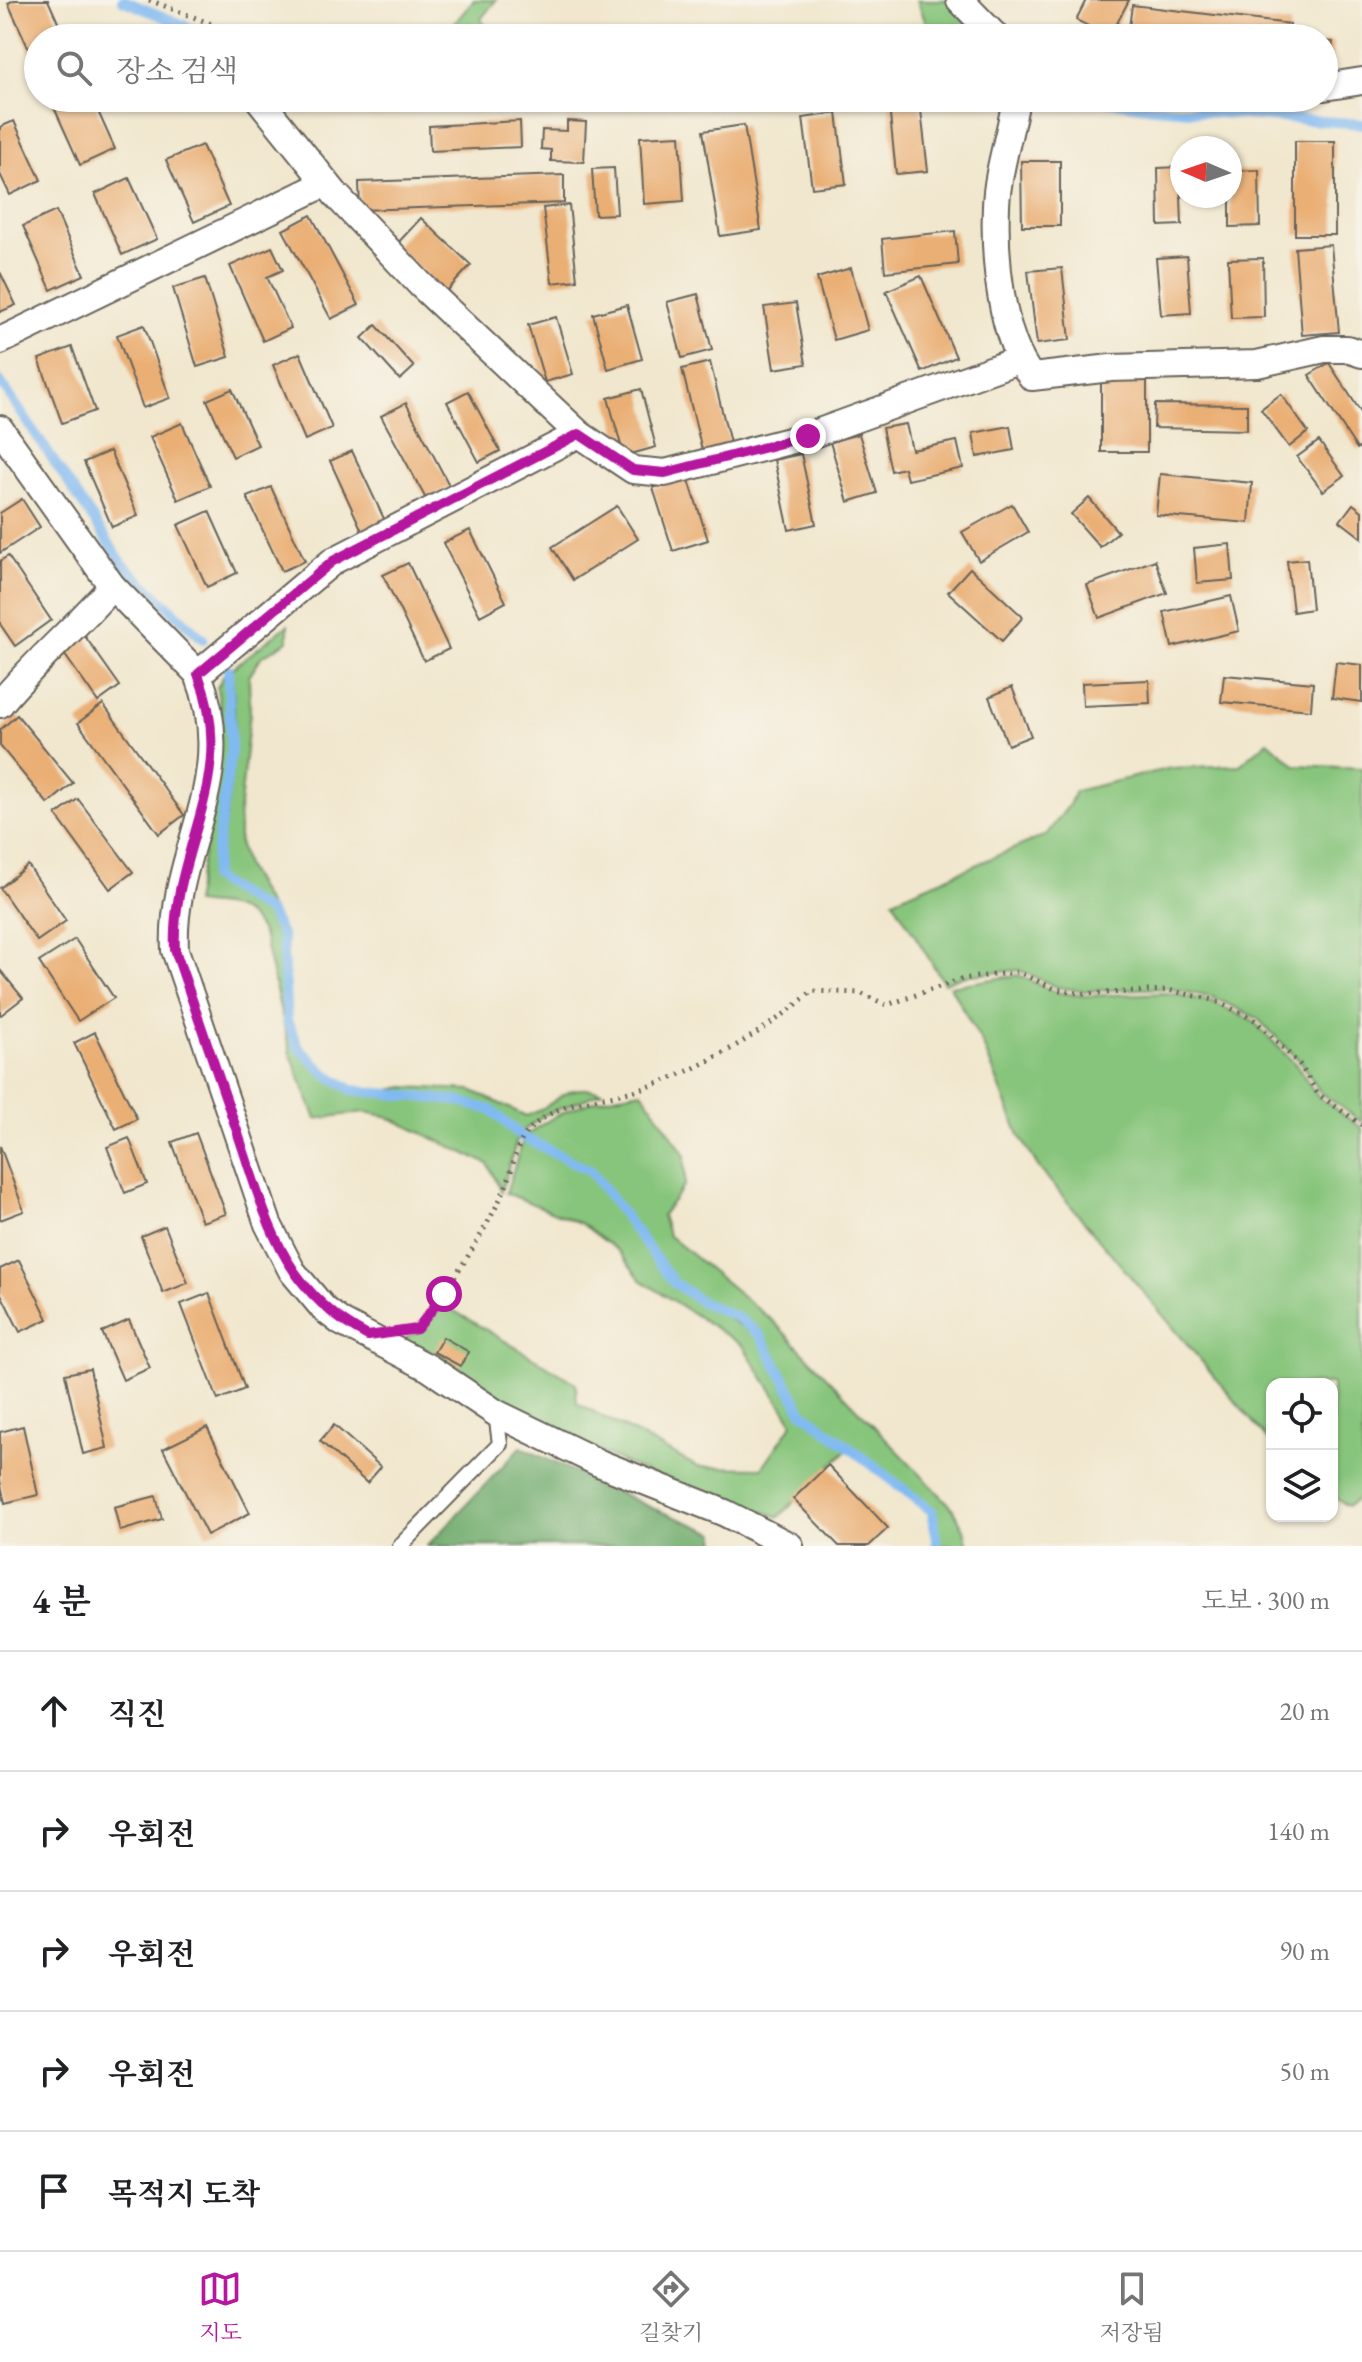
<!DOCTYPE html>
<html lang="ko">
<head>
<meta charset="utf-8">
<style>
	body { margin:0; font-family:"EB Garamond","Noto Serif KR",serif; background:#f2f2f2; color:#202124 }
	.controls { position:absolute; right:24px; bottom:24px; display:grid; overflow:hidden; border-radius:16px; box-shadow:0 2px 6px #0004 }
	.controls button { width:72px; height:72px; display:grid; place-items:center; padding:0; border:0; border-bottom:2px solid #e0e0e0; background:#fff; color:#202124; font:40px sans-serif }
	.compass { position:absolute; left:1170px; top:136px; width:72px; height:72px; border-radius:50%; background:#fff; box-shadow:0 2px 6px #0004; rotate:272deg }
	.stop { position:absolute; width:24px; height:24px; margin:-18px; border:6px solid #b5179e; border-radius:50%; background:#fff }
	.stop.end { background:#b5179e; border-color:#fff; box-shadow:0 2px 8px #0008 }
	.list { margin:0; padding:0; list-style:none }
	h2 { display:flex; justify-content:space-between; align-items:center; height:104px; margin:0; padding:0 32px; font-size:34px }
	h2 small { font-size:26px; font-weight:400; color:#757577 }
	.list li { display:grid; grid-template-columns:52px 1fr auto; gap:24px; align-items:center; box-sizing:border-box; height:120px; padding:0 32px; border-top:2px solid #e0e0e0 }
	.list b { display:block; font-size:30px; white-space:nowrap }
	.list em { font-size:26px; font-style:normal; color:#757577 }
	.icon { flex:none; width:44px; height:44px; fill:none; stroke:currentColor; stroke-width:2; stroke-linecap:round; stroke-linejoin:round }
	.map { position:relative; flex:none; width:1362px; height:1546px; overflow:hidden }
	.search { position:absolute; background:#fff; box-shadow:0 2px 6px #0004; left:24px; right:24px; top:24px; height:88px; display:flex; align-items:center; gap:20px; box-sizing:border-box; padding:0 28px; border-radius:44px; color:#757577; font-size:30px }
	.sheet { height:704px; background:#fff }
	nav { display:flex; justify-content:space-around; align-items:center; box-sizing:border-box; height:112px; border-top:2px solid #e0e0e0; background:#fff; font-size:22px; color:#757577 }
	nav a { display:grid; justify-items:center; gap:4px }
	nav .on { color:#b5179e }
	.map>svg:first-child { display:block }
	.green { fill:#87c57b; stroke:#52704c; stroke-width:2 }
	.forest { fill:#6daa6b; stroke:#446344; stroke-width:2 }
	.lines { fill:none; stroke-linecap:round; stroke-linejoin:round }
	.stream { stroke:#81baf2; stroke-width:10 }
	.building { fill:#eaaf75 }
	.service-casing { stroke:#67635a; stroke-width:18 }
	.minor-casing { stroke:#67635a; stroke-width:30 }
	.path { stroke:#67635a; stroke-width:5; stroke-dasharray:2 6; stroke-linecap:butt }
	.service { stroke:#fff; stroke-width:14 }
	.minor { stroke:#fff; stroke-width:26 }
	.route { stroke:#b5179e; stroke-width:10 }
</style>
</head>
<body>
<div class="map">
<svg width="1362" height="1546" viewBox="0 0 1362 1546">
	<rect width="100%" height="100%" fill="#f7f3e8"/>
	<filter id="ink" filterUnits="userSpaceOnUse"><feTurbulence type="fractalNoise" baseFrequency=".0125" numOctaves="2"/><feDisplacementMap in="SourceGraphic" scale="16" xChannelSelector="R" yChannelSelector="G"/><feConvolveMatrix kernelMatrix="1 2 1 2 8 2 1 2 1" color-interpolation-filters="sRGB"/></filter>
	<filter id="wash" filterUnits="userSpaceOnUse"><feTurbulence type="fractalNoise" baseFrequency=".006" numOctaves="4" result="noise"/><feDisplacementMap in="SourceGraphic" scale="32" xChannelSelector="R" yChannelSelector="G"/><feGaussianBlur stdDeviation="1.8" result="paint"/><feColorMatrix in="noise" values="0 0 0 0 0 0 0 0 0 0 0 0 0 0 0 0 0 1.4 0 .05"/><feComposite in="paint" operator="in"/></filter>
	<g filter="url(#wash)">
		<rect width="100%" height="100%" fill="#f1e7ce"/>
		<!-- green -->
		<g class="green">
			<path d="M474,0h22l-15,19 13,19h-52z"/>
			<path d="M917,0h29l36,38h-58l1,-18z"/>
			<path d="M288,625v16l-27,16 -12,20 1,35 -11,103v27l7,24 25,45 -55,-34c11,-68 25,-139 15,-208z"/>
			<path d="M226,670l2,78 -17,131 57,36 11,22 6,84 11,28 27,26 28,18 106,11 33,9 28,24 -17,54 -13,-27 -102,-48 -22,-4 -48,7 -25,-63 -27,-118c-16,-35 -36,-31 -70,-35l20,-104 7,-83 -4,-28z"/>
			<path d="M1268,741l27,24 67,3v354l-42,-30 -18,-29 -45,-45 -42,-20 -47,-10 -84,3 -27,-4 -38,-17 -57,6 -18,7 -51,-83 153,-65 23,-30 6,-14 96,-23 69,-3z"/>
			<path d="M1018,975l37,17 29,4 84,-3 45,9 41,20 44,45 19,29 45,32v368l-14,10 -16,-10v-112h-60v61l-233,-277 -20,-33 -36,-90 -33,-59z"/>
			<path d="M405,1087l66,3 55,26c33,-10 36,-36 77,-24l-59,23 -23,18 -29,-25 -34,-10 -79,-6z"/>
			<path d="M642,1091l43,64v30l-23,30 6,20 107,88 176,183 13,23 4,17h-28l-6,-36 -130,-101 -42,-76 -23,-17 -38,-17 -27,-20 -82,-110 -66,-33c35,-29 72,-38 116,-45z"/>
			<path d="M523,1140l66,32 82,111 86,53 43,76 48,37 -69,68 -136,-46 -108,-47 -36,-25 -99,-57 18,-11 26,-26 132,78 1,20 121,64 64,1 31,-45 -50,-77 -102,-66 -23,-29 -36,-27 -76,-31z"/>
		</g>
		<!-- forest -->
		<path class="forest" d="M521,1447l131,61 64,25 -1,13h-288z"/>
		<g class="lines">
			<!-- stream -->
			<g class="stream">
				<path d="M122,0l94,38"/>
				<path d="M1087,98l66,10 209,16"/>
				<path d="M0,381l123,183 80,75"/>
				<path d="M228,669l3,80 -18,129 57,35 12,23 5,85 12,27 26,25 27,17 105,11 34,9 30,26 70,35 82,111 27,19 38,17 22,17 42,76 130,100 5,35"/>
			</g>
		</g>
		<g id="blocks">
			<!-- building -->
			<g class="building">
				<path d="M14,0h34l17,38h-27l-2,27 -28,-62z"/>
				<path d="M1086,0h43l-19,37 -34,-17z"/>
				<path d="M1132,5l158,19 -1,14 -161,-3z"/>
				<path d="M1324,41l9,1 -3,33 -6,-1z"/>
				<path d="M64,98h28l23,51 -35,16 -28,-62z"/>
				<path d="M920,102l8,69 -32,3 -7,-69z"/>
				<path d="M837,113l9,71 -34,4 -9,-70z"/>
				<path d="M14,121l27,59 -31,15 -10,-21v-47z"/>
				<path d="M520,121l1,26 -91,4 -1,-25z"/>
				<path d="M567,121l19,1 -2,40 -33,-1v-11l-10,-1 1,-19 25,1z"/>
				<path d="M744,125l17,105 -41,6 -17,-105z"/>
				<path d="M680,135l4,66 -40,3 -4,-67z"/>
				<rect x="1295" y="141" width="40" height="94"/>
				<path d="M202,145l27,61 -35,16 -28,-62z"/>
				<path d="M1021,161h39v65h-38z"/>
				<path d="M1180,167l2,58 -23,1 -1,-58z"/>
				<path d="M614,168l3,46 -22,1 -3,-46z"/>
				<path d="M1259,170l1,56 -30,1v-56z"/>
				<path d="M564,175v28l-204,7 -1,-28z"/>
				<path d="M129,178l28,61 -35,16 -27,-61z"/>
				<path d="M569,205l8,75 -25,3 -9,-75z"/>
				<path d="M56,211l28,64 -33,15 -28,-64z"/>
				<path d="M311,215l48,90 -28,14 -48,-89z"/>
				<path d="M421,218l50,47 -26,28 -50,-47z"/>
				<path d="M955,231l3,33 -73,8 -3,-33z"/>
				<path d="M1331,245l8,87 -37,3 -7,-87z"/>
				<path d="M272,247l11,23 -16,7 24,51 -28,13 -33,-75z"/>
				<path d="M1187,256l4,57 -30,2 -5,-57z"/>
				<path d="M1263,258l1,59 -33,1 -3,-59z"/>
				<path d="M851,268l17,62 -34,10 -17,-62z"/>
				<path d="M1062,268l8,72 -33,4 -9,-73z"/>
				<path d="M0,272l16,33 -16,7z"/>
				<path d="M921,276l35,81 -34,15 -36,-81z"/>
				<path d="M205,278l24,79 -32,10 -24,-79z"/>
				<path d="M698,294l14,56 -30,8 -15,-56z"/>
				<path d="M796,303l10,61 -32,5 -10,-62z"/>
				<path d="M627,305l15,54 -34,10 -15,-55z"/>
				<path d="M556,317l17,57 -28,8 -17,-57z"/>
				<path d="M144,325l26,73 -27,10 -26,-73z"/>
				<path d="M376,325l38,42 -14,13 -38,-42z"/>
				<path d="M72,347l23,64 -33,12 -23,-64z"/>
				<path d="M300,353l32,75 -27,12 -32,-75z"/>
				<path d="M710,362l21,85 -28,7 -21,-85z"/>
				<path d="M1329,363l33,51v32l-5,3 -48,-74z"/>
				<rect x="1101" y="379" width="46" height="73"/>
				<path d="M232,389l26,56 -25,12 -26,-57z"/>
				<path d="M641,389l15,58 -32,9 -16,-58z"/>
				<path d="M468,391l32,60 -21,11 -32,-60z"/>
				<path d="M1281,394l27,38 -19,15 -28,-38z"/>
				<path d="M406,403l44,84 -24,12 -45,-83z"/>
				<path d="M1155,404l92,1v25l-93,-2z"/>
				<path d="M182,423l28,63 -32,14 -28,-63z"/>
				<path d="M906,424l6,26 45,-9 6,27 -56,12 -3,-12 -13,3 -9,-43z"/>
				<path d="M1010,426l4,24 -37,7 -4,-24z"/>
				<path d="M859,434l18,59 -29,9 -18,-60z"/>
				<path d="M1319,441l25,35 -21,15 -26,-34z"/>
				<path d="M110,451l28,65 -26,11 -28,-65z"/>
				<path d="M352,451l34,72 -23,10 -33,-72z"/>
				<path d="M801,454l15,70 -27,6 -15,-70z"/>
				<path d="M1160,474l92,9 -3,40 -93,-8z"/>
				<path d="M688,477l20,63 -35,11 -20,-63z"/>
				<path d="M271,487l34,74 -23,10 -35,-74z"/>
				<path d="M1089,498l29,34 -18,15 -29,-33z"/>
				<path d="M22,499l18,28 -40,26v-40z"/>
				<path d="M1012,504l16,28 -49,29 -17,-29z"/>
				<path d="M1353,504l9,7v27l-22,-17z"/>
				<path d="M617,506l21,33 -65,41 -21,-33z"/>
				<path d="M209,511l28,62 -30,14 -29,-62z"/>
				<path d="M470,530l36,72 -26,14 -37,-73z"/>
				<path d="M1230,544l3,36 -36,3 -3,-35z"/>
				<path d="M8,556l43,64 -36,26 -15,-22v-63z"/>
				<path d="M1307,559l5,50 -19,3 -6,-51z"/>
				<path d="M1155,560l12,33 -68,25 -12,-33z"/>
				<path d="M408,563l41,86 -25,12 -41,-86z"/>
				<path d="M970,568l53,49 -21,24 -54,-49z"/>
				<path d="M1231,596l8,35 -67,16 -8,-35z"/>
				<path d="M82,632l38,54 -22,16 -38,-54z"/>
				<path d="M1336,662l26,3v37l-30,-4z"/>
				<path d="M1224,675l89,8 -2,27 -90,-8z"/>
				<path d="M1149,680l1,23 -67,3 -1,-23z"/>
				<path d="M1012,687l19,49 -23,9 -19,-48z"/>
				<path d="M103,704l81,111 -25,19 -81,-111z"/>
				<path d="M17,715l56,68 -25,21 -48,-58v-16z"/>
				<path d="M78,799l55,73 -23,17 -54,-74z"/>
				<path d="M28,865l38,56 -29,20 -37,-53z"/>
				<path d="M75,939l39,59 -36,23 -39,-59z"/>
				<path d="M0,970l23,28 -22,17 -1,-1z"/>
				<path d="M95,1032l42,87 -21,10 -42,-86z"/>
				<path d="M196,1133l30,81 -24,8 -30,-80z"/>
				<path d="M129,1138l18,46 -22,9 -18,-46z"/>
				<path d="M0,1146l24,65 -24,9z"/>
				<path d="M165,1226l23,57 -25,10 -22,-57z"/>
				<path d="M19,1260l29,59 -28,13 -20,-40v-23z"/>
				<path d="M209,1293l36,96 -27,11 -37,-96z"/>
				<path d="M129,1320l21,48 -27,12 -21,-48z"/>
				<path d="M443,1337l26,15 -9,14 -26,-14z"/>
				<path d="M90,1369l17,79 -24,6 -18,-80z"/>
				<path d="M334,1425l47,42 -14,16 -47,-42z"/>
				<path d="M23,1426l15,69 -33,8 -5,-22v-49z"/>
				<path d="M207,1427l43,86 -43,22 -44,-86z"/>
				<path d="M828,1465l60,63 -19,18h-30l-46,-47z"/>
				<path d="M156,1496l6,23 -42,12 -6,-24z"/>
			</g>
		</g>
	</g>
	<g filter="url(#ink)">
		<use href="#blocks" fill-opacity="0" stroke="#67635a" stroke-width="2"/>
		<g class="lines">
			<defs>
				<path id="service" d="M400,1546l100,-102 -4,-31"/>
				<g id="minor">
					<path d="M960,0l37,38"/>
					<path d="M1324,87l38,-6"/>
					<path d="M258,98l78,97 84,89 159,150 54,36 32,3 143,-37 210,-76"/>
					<path d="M1016,98c-5,35 -19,73 -20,108 -2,50 4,132 36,171l79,-9 146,-4 67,-15h23l15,5"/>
					<path d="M0,341l326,-158"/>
					<path d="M0,429l112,157 86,88c42,107 -28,175 -23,276l93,274 24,47 32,38 17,13 88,46 67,45 103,50 126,50 65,33"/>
					<path d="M198,674l135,-113 246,-127"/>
					<path d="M0,704c35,-43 76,-76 112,-118"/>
				</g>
			</defs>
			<!-- service casing -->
			<use href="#service" class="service-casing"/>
			<!-- minor casing -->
			<use href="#minor" class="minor-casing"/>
			<!-- path -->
			<g class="path">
				<path d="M149,0l99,38"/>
				<path d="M417,1329c32,-41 62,-87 85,-134 17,-33 7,-55 43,-78 30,-20 65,-18 99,-29 51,-15 130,-61 168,-97l48,2 27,12 75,-26 56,-7 37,17 29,5 84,-4 46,10 41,20 45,45 18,29 44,31"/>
			</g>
			<!-- service -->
			<use href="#service" class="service"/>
			<!-- minor -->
			<use href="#minor" class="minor"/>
		</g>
	</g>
	<g class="lines" filter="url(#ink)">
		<!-- route -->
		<path class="route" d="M444,1294l-27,35 -49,7c-89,-46 -103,-124 -133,-211 -20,-58 -40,-117 -60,-175 -5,-101 65,-169 23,-276l135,-113 246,-127 54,36 32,3 143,-37"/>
	</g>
</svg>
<div class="controls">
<button><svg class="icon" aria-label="locate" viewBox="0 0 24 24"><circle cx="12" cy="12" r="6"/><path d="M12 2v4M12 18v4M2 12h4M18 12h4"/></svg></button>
<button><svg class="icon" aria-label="layers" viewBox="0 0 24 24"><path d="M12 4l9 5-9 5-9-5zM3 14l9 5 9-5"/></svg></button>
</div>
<svg class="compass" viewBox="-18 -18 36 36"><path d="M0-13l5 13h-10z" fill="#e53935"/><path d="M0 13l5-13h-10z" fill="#757577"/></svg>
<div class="stop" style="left:444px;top:1294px"></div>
<div class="stop end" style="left:808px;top:436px"></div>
<div class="search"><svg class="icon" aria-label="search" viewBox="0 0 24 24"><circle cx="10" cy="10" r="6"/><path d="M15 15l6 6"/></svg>장소 검색</div>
</div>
<section class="sheet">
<h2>4 분<small>도보 · 300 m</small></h2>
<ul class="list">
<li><svg class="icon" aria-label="ahead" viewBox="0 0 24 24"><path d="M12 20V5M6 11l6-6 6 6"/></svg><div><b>직진</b></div><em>20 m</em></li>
<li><svg class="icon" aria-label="right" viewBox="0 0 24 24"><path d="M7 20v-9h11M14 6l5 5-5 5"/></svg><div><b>우회전</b></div><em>140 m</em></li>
<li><svg class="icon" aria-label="right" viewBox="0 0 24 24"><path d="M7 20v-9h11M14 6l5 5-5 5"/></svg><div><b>우회전</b></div><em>90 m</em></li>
<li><svg class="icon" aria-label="right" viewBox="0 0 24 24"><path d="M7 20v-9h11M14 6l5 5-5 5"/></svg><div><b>우회전</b></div><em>50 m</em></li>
<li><svg class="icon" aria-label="arrive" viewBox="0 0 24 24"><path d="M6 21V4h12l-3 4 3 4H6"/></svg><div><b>목적지 도착</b></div></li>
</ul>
</section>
<nav>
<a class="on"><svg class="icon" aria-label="map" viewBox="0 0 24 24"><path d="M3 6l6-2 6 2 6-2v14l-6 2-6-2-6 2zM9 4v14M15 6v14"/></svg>지도</a>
<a><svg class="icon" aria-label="directions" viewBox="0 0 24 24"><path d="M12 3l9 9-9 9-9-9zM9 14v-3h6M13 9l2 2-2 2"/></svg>길찾기</a>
<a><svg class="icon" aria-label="saved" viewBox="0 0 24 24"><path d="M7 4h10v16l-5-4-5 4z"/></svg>저장됨</a>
</nav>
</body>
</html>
